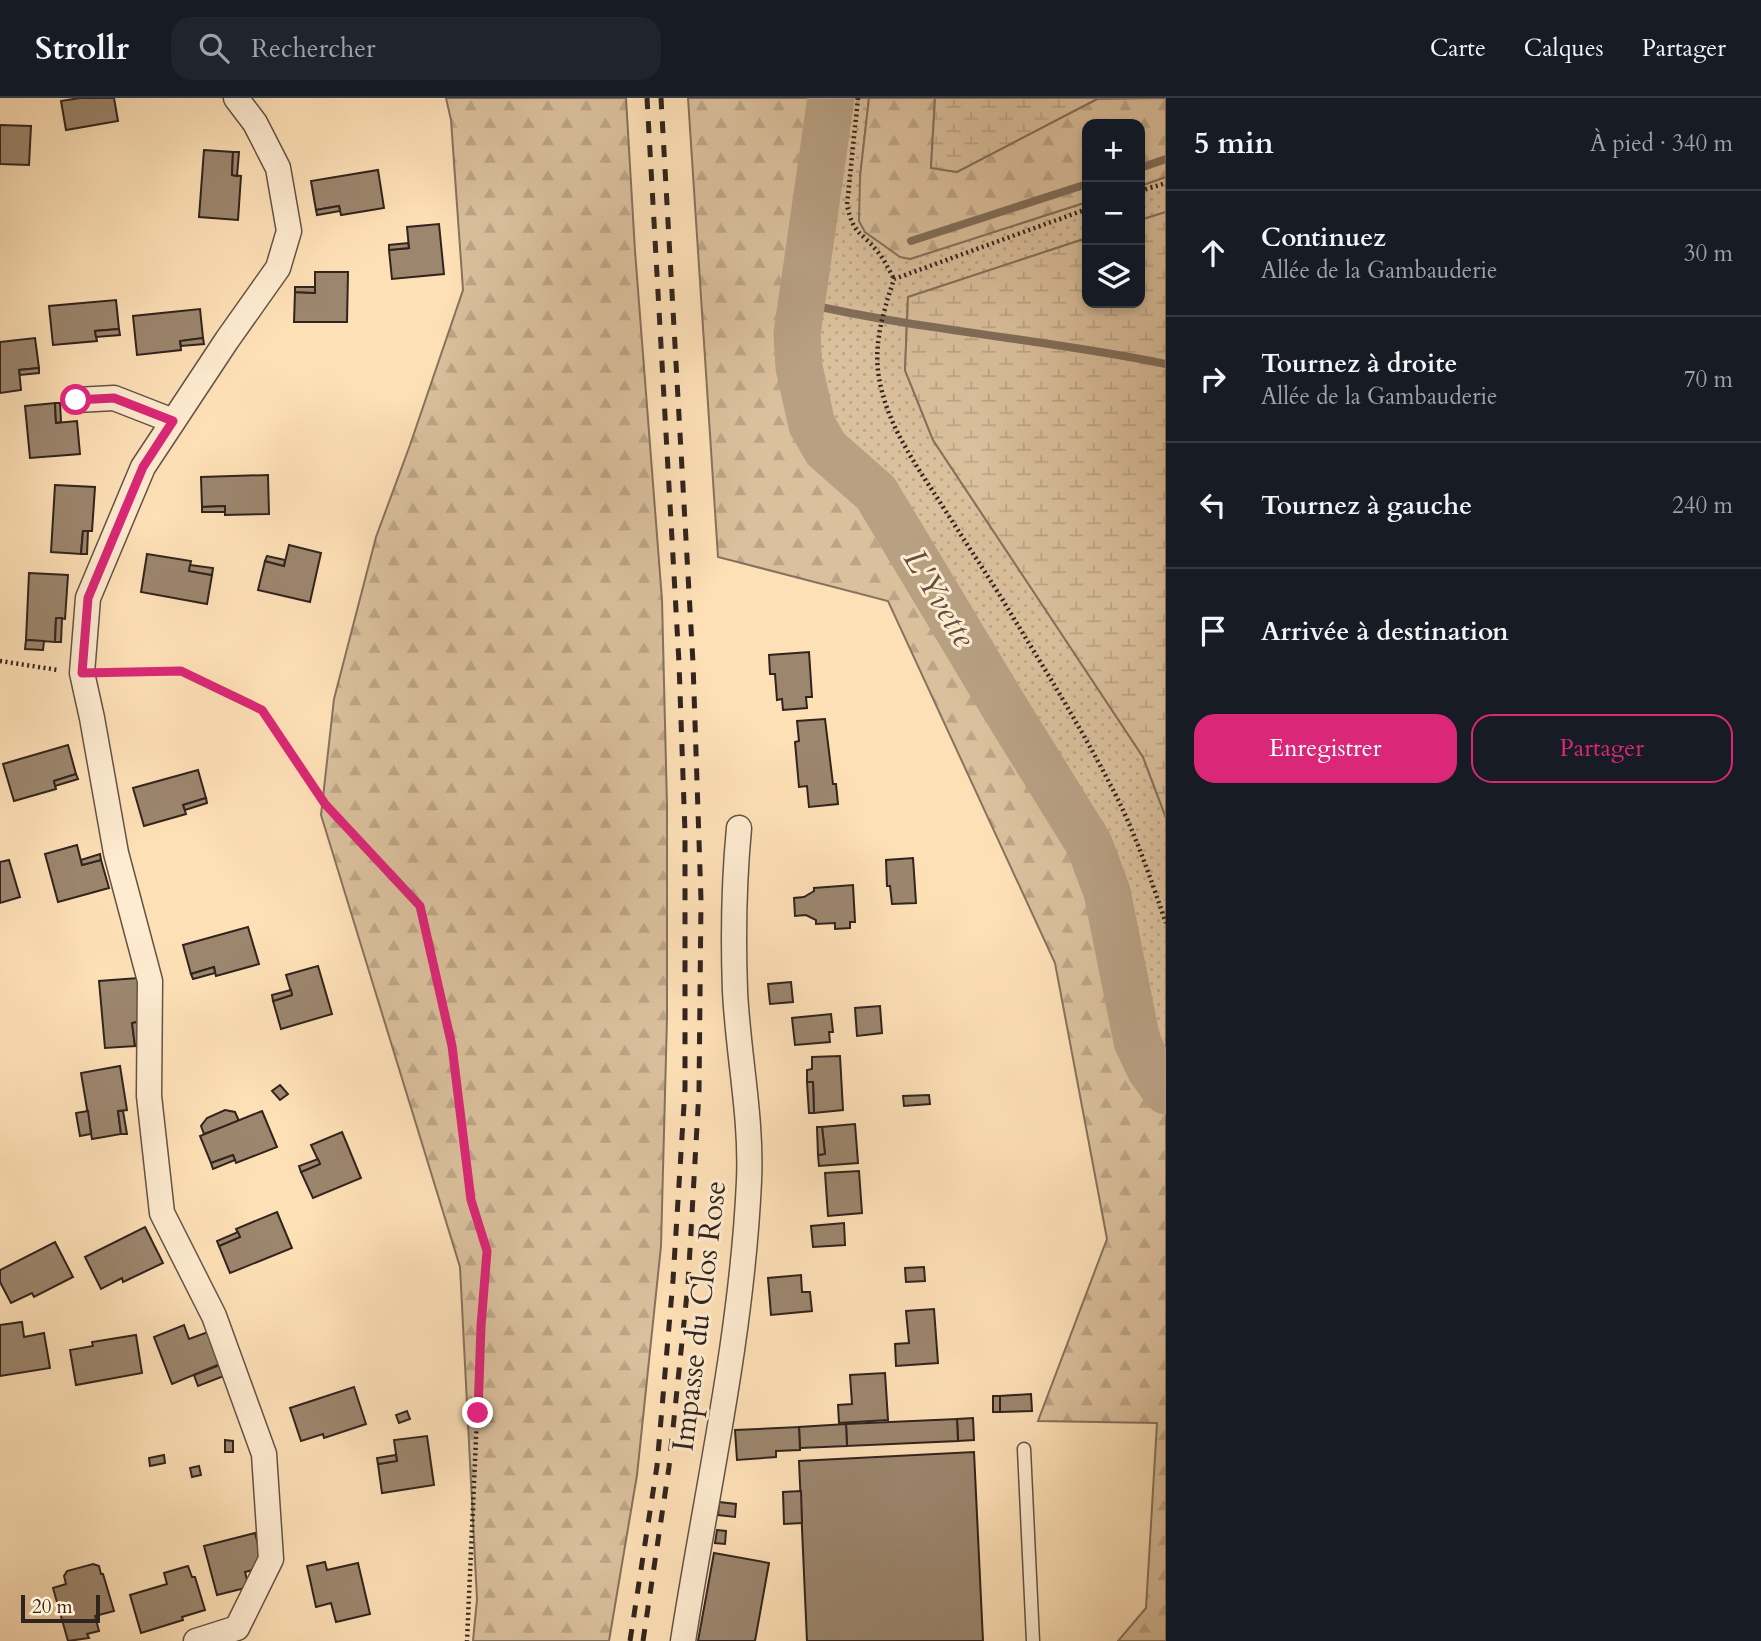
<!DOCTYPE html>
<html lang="fr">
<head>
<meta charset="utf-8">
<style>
	body { margin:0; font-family:Cardo,serif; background:#20242c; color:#f1f3f6 }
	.controls { position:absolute; right:21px; top:21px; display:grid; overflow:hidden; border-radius:14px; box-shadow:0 4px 10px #0003 }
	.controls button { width:63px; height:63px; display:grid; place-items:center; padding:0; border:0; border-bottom:2px solid #363941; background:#171b24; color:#f1f3f6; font:35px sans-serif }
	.scale { position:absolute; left:21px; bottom:18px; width:79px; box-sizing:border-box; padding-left:7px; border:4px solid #31241e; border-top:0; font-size:19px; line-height:24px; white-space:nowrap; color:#31241e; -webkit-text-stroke:5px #feebd0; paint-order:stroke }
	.stop { position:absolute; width:21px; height:21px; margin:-16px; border:5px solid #db2777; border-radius:50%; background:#fff }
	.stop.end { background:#db2777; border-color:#fff; box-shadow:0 2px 7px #0008 }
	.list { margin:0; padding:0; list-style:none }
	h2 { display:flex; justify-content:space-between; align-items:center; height:91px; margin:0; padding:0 28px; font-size:30px }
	h2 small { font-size:23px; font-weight:400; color:#9ea1a6 }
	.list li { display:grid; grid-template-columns:46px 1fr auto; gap:21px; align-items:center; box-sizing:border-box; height:126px; padding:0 28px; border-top:2px solid #363941 }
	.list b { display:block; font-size:26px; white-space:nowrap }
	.list p { margin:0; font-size:23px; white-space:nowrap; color:#9ea1a6 }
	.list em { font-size:23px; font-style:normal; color:#9ea1a6 }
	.actions { display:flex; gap:14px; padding:21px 28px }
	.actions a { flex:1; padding:16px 0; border:2px solid #db2777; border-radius:21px; text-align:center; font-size:24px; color:#db2777 }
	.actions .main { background:#db2777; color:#fff }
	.icon { flex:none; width:38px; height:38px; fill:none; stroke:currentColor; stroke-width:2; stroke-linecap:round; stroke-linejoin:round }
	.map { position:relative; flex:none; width:1166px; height:1543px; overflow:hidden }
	header { display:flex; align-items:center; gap:42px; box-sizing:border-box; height:98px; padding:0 35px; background:#171b24; border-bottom:2px solid #363941 }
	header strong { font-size:33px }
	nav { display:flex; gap:38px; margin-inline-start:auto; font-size:24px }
	.search { width:490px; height:63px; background:#20242c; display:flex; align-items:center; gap:18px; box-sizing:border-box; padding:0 24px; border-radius:21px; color:#9ea1a6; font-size:26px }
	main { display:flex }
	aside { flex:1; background:#171b24 }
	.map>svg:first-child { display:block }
	.grass { fill:url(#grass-dots); stroke:#86725e; stroke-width:2 }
	.forest { fill:url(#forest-firs); stroke:#86725e; stroke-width:2 }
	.wetland { fill:url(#wetland-marsh); stroke:#86725e; stroke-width:2 }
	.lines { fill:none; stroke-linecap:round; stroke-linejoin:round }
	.stream { stroke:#826e5b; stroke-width:8 }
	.river { stroke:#b8a083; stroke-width:47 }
	.building { fill:#9c866e; stroke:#31241e; stroke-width:2 }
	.service-casing { stroke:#645344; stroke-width:15 }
	.minor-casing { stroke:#645344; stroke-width:27 }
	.path { stroke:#31241e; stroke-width:4.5; stroke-dasharray:2 3.5; stroke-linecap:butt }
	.service { stroke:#feebd0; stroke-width:12 }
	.minor { stroke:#feebd0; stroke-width:24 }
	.rail { stroke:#31241e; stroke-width:5; stroke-dasharray:12 12; stroke-linecap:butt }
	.route { stroke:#db2777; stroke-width:9 }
	.labels { text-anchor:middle; stroke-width:6; stroke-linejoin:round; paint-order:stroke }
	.street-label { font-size:30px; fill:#31241e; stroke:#feebd0 }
	.water-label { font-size:32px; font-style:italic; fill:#604f41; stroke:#feebd0 }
</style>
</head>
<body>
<header>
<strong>Strollr</strong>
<div class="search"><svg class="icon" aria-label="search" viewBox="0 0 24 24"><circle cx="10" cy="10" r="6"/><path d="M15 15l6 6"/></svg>Rechercher</div>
<nav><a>Carte</a><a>Calques</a><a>Partager</a></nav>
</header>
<main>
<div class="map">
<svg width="1166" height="1543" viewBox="0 0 1166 1543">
	<defs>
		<pattern id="grass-dots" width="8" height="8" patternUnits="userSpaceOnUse" patternTransform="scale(1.75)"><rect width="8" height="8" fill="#dbc09d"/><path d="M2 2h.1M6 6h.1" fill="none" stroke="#bca587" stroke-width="1.8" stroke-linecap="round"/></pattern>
		<pattern id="forest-firs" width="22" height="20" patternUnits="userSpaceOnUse" patternTransform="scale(1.75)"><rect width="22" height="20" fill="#dbc09d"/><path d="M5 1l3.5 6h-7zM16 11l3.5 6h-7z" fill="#bca587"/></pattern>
		<pattern id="wetland-marsh" width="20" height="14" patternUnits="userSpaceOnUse" patternTransform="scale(1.75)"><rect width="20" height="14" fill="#dbc09d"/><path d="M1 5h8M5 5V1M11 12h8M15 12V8" fill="none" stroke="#bca587"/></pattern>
	</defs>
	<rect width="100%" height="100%" fill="#fee0b7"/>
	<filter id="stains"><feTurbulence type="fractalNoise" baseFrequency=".00286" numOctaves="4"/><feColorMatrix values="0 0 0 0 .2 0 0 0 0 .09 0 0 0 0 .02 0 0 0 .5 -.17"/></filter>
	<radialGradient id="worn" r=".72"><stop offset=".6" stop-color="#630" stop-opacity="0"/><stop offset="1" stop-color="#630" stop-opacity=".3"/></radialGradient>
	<!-- grass -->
	<g class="grass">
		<path d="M831,0h38l-9,79 50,82 177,-57v36l-179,59 -3,73 28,70 210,317 23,61v273l-16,-22 -13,-28 -48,-197 -86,-139 -127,-212 -50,-44 -14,-24 -13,-58 -2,-33z"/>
		<path d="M1166,79v35l-26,8v-34z"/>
	</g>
	<!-- forest -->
	<g class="forest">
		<path d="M446,0h180l9,153 27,349 5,206v212l-6,228 -24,229 -28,166h-136l4,-42 -17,-332 -139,-452 13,-116 42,-162 34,-92 53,-155 -12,-170z"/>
		<path d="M688,0h143l-34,236 2,33 13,58 14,24 50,44 127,212 86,139 18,48 30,149 13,28 16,22v550h-48l28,-33 11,-185 -119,-2 69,-182 -52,-276 -167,-362 -170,-44z"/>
		<path d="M869,0h66l-4,70 26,4 140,-73 69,-1v79l-26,9v-62h-53v78l-177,57 -10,-2 -35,-25 -6,-11 1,-44z"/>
	</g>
	<!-- wetland -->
	<g class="wetland">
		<path d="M935,0h169l-7,1 -140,73 -26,-4z"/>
		<path d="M1166,114v606l-23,-61 -210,-317 -28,-70 3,-73 179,-59v65h53v-83z"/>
	</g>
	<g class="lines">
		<!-- stream -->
		<g class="stream">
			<path d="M1140,70l26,-9"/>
			<path d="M911,143l176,-57"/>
			<path d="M803,205c120,28 243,36 363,61"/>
		</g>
		<!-- river -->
		<path class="river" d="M831,0l-34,236 2,33 13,58 14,24 50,44 127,212 86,139 18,48 30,149 13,28 16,22"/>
	</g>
	<!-- building -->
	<g class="building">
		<path d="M80,0h34l4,23 -52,9 -5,-29z"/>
		<path d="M0,27l31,1 -2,39 -29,-1z"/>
		<path d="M204,52l29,2 -1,23 9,1 -3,44 -39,-3z"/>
		<path d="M233,54h6l-2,24 -5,-1z"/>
		<path d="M378,72l6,38 -43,7 -2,-9 -23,4 -5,-29z"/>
		<path d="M339,108l1,5 -23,4 -1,-5z"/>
		<path d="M439,126l5,50 -52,5 -3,-29 20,-2 -2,-21z"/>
		<path d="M408,145l1,5 -20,2v-5z"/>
		<path d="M315,174h33l-1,50h-53l1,-30 20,1z"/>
		<path d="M295,189h20v6l-20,-1z"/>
		<path d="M116,202l3,29 -24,2 2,10 -44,4 -4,-39z"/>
		<path d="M200,211l3,29 -23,3 1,9 -44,5 -4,-39z"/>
		<path d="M119,231l1,6 -24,2 -1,-6z"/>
		<path d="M35,240l4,30 -20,2 2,20 -21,3v-51z"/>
		<path d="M203,240l1,6 -23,2 -1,-5z"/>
		<path d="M39,270v5l-19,2 -1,-5z"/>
		<path d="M55,305l1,20 21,-2 3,33 -50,4 -5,-52z"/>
		<path d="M55,305h5l1,19 -5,1z"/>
		<path d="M268,377l1,39 -44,1v-9l-23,1 -1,-30z"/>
		<path d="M55,387l40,2 -3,44h-9l-2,23 -30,-2z"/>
		<path d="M225,408v6h-23v-5z"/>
		<path d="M83,433h5l-1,23h-6z"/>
		<path d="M289,447l32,8 -11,49 -52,-12 7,-29 19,5z"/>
		<path d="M147,456l44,7 -2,10 23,4 -5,29 -66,-12z"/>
		<path d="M267,458l18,4 -1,6 -19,-5z"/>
		<path d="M190,467l23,3 -1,7 -23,-4z"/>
		<path d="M29,475l39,2 -3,44 -9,-1 -1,24 -29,-2z"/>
		<path d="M56,520h6l-1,24h-6z"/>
		<path d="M26,542l18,1 -1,9 -18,-1z"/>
		<path d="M809,554l3,45h-6l1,11 -24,2 -1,-11 -5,1 -2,-26h-5l-1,-19z"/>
		<path d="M825,621l8,65h3l2,20 -29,3 -2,-21 -8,1 -4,-45 4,-1 -2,-20z"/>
		<path d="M68,647l8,29 -22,7 2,8 -42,12 -11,-37z"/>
		<path d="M198,672l8,28 -23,7 3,9 -42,12 -11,-38z"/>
		<path d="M76,676l2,5 -23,7 -1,-5z"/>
		<path d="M206,700l1,5 -22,7 -2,-5z"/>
		<path d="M77,747l5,20 19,-5 8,28 -51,14 -13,-48z"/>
		<path d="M100,756l1,6 -19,5 -1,-5z"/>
		<path d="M913,760l3,45 -24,1 -2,-18h-3l-1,-26z"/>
		<path d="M9,762l11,37 -20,6v-41z"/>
		<path d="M853,787l2,37h-5v6l-15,1v-6l-19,1v-4l-10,-5 -11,1 -1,-18 10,-1 10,-6v-3z"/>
		<path d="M248,829l11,37 -43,12 -2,-9 -23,7 -8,-29z"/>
		<path d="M318,868l14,48 -51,15 -8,-28 19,-6 -6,-20z"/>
		<path d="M214,869l1,6 -22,6 -2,-5z"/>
		<path d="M138,880l4,43 -10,2 3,23 -30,2 -6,-67z"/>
		<path d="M791,884l2,20 -23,2 -2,-20z"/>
		<path d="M291,892l1,5 -19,6 -1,-6z"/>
		<path d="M880,908l2,27 -25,3 -2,-28z"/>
		<path d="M831,916l2,18h-4l1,10 -35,3 -3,-27z"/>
		<path d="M138,924l2,23 -5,1 -3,-23z"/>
		<path d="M840,958l3,54 -29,3 -1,-31h-6v-12l5,-1v-12z"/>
		<path d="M120,968l7,44 -9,1 3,23 -29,5 -11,-66z"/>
		<path d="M807,984h6l1,31h-5z"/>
		<path d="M280,987l8,9 -8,6 -8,-9z"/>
		<path d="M929,997l1,9 -26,2 -1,-10z"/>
		<path d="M225,1012l10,2 4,9 -35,13 -3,-8 6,-8z"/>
		<path d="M88,1013l3,23 -11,2 -4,-23z"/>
		<path d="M118,1013h5l4,23h-6z"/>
		<path d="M262,1013l15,36 -41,16 -3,-8 -22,8 -11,-27z"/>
		<path d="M855,1026l3,39 -39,3 -1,-11 7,-1 -3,-27z"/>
		<path d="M817,1029h5l3,27 -7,1z"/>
		<path d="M342,1034l19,46 -48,20 -12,-26 19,-8 -9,-19z"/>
		<path d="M233,1057l2,5 -22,9 -2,-6z"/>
		<path d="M318,1061l2,5 -19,8 -2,-6z"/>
		<path d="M859,1073l3,42 -34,3 -3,-43z"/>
		<path d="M277,1114l15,36 -62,25 -11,-27 21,-9 -4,-8z"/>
		<path d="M844,1125l1,22 -32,2 -2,-21z"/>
		<path d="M145,1129l18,36 -40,19 -1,-4 -21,11 -16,-32z"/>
		<path d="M238,1134l2,5 -21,9 -2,-5z"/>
		<path d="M55,1144l18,35 -39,20 -2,-4 -21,10 -11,-21v-12z"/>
		<path d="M924,1169l1,14 -19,1 -1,-14z"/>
		<path d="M801,1177l1,17h8l2,19 -41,4 -3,-37z"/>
		<path d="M934,1211l4,54 -42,3 -1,-22 14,-1 -3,-32z"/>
		<path d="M22,1224l2,15 20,-4 6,35 -50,8v-51z"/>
		<path d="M184,1227l5,14 19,-7 12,32 -48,20 -18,-47z"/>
		<path d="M136,1237l6,38 -66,12 -6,-35 23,-4 -1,-4z"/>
		<path d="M220,1267l4,11 -26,10 -4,-11z"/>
		<path d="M885,1275l3,47 -49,3 -1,-18 14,-1 -2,-29z"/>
		<path d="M354,1289l12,37 -42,14 -1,-4 -22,7 -11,-33z"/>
		<path d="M1031,1296l1,17 -32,1v-16z"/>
		<rect x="993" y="1298" width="7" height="16"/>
		<path d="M407,1313l3,8 -11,4 -3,-8z"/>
		<path d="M973,1320l1,22 -16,1 -1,-22z"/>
		<path d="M957,1321l1,22 -111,5 -1,-22z"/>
		<path d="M846,1326l1,22 -47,2 -1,-21z"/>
		<path d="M799,1329l1,23 -24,1v6l-39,3 -2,-30z"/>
		<path d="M427,1338l7,49 -52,8 -4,-29 19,-3 -3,-21z"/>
		<path d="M225,1342l8,1v11h-8z"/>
		<path d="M974,1354l9,189h-176l-8,-180z"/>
		<path d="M164,1357l1,8 -15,3 -1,-8z"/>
		<path d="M396,1357l1,6 -19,3 -1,-6z"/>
		<path d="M199,1368l2,9 -9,2 -2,-9z"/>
		<path d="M801,1393l1,32 -18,1 -1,-32z"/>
		<path d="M719,1404l17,2 -1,13 -17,-2z"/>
		<path d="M717,1432l9,1 -1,13 -10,-1z"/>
		<path d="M255,1435l9,34 -19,5 4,15 -32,8 -13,-49z"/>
		<path d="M714,1455l55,10 -14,78h-57z"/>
		<path d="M325,1464l2,8 31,-7 12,51 -34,8 -5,-19 -15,4 -9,-41z"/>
		<path d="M93,1466l6,2 2,8h2l11,37 -19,5 4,15 -12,3 2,4 -21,3 -15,-53 13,-4 -2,-8 3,-5z"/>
		<path d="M188,1468l4,11h3l10,33 -23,7 1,3 -42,13 -11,-38 37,-11 -3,-11z"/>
	</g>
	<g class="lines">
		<defs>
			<path id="service" d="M1024,1351l9,192"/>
			<g id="minor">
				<path d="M76,302l38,-2 59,23"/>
				<path d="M196,1543l41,-13 34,-69 -7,-105 -50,-138 -52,-103 -13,-117 1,-115 -34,-128 -24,-135 -10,-45 6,-75 55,-131 84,-127 51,-72 11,-37 -11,-63 -23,-45 -19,-25"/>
				<path d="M683,1543c24,-153 59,-305 66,-460 3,-63 -11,-127 -14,-190 -2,-54 -1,-110 4,-163"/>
			</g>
		</defs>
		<!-- service casing -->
		<use href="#service" class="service-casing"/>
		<!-- minor casing -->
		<use href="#minor" class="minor-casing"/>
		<!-- path -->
		<g class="path">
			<path d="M858,0l-11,107c7,31 13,25 30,46 7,8 12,19 17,28"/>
			<path d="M1140,93l26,-8"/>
			<path d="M1087,111l-193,70c-11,34 -22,68 -14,104 8,41 33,78 56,113 21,33 42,65 63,98 38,63 78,126 112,192 23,43 39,91 55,137"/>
			<path d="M0,563l58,9"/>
			<path d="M105,575l76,-2 81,39 63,94 95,102 32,140 19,155 16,50 -6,75 -14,315"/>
		</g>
		<!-- service -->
		<use href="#service" class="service"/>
		<!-- minor -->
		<use href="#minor" class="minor"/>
		<!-- rail -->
		<g class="rail">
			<path d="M630,1543l27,-175 16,-186 12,-191v-256l-6,-170 -32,-565"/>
			<path d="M643,1543l26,-174 19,-183 11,-193 2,-191 -8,-237 -32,-565"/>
		</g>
	</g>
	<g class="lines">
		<!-- route -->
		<path class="route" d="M76,302l38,-2 59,23 -30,46 -55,131 -6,75 99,-2 81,39 63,94 95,102 32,140 19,154 16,51 -6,75 -3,87"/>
	</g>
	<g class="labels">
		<!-- street labels -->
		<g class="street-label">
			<text transform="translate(699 1218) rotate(-83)" y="10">Impasse du Clos Rose</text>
		</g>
		<!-- water labels -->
		<g class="water-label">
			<text transform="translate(940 500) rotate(59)" y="11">L'Yvette</text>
		</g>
	</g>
	<rect width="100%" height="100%" filter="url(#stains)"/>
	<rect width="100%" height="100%" fill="url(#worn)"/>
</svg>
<div class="controls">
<button>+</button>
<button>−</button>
<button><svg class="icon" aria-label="layers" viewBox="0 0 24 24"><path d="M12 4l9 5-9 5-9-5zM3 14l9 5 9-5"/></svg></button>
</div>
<div class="scale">20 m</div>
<div class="stop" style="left:76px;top:302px"></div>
<div class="stop end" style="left:478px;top:1315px"></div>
</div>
<aside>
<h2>5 min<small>À pied · 340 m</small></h2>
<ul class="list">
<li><svg class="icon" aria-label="ahead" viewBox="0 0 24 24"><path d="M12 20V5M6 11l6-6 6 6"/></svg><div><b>Continuez</b><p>Allée de la Gambauderie</p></div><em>30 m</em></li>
<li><svg class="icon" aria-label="right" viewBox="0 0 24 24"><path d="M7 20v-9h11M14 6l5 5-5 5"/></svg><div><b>Tournez à droite</b><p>Allée de la Gambauderie</p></div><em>70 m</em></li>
<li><svg class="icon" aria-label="left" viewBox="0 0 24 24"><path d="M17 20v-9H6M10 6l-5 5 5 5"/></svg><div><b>Tournez à gauche</b></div><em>240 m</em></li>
<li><svg class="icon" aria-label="arrive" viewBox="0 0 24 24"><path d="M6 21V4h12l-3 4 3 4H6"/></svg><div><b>Arrivée à destination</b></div></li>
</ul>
<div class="actions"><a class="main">Enregistrer</a><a>Partager</a></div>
</aside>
</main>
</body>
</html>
